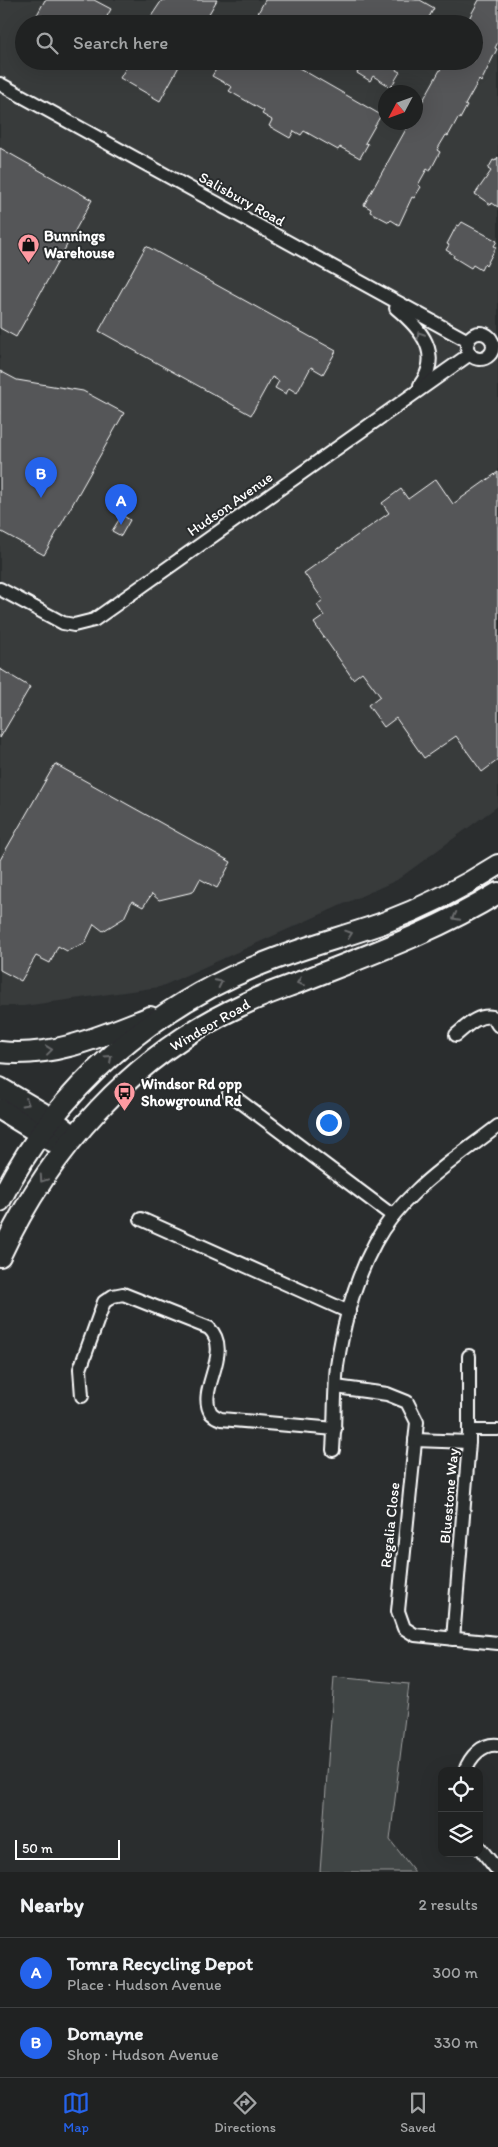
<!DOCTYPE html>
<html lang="en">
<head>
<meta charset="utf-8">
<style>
	body { margin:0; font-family:Itim,sans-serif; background:#282a2a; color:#f1f3f6 }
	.controls { position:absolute; right:15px; bottom:15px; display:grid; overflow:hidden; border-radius:10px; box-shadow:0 5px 20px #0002 }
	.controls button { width:45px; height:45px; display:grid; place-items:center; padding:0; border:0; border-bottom:1px solid #3d3f40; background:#202222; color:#f1f3f6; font:25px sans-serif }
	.compass { position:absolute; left:378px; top:85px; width:45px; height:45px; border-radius:50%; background:#202222; box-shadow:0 5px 20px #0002; rotate:229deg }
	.scale { position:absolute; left:15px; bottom:12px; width:105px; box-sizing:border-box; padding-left:5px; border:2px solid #fff; border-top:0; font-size:14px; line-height:18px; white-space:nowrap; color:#fff; -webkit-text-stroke:4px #2a2d2e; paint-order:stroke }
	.you { position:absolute; left:328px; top:1122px; width:18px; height:18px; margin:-12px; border:4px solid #fff; border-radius:50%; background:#1a73e8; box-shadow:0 0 0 8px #1a73e833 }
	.badge { display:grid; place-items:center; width:32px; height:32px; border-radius:50%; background:#2563eb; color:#fff; font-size:16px; font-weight:700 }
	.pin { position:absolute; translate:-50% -41px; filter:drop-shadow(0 1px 2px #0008) }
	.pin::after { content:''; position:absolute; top:26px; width:18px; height:15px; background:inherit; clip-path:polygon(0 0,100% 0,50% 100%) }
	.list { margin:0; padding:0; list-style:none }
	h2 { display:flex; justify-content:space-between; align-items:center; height:65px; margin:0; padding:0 20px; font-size:21px }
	h2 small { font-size:16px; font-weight:400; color:#a2a4a5 }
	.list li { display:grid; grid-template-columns:32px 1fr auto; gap:15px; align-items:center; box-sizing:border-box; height:70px; padding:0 20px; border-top:1px solid #3d3f40 }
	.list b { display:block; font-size:19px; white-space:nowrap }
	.list p { margin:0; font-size:16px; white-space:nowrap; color:#a2a4a5 }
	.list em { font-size:16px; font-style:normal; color:#a2a4a5 }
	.icon { flex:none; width:28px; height:28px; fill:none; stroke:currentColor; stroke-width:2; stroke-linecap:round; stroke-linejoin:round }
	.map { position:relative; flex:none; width:498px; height:1872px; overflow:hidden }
	.search { position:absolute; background:#202222; box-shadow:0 5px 20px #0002; left:15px; right:15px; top:15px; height:55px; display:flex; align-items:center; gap:12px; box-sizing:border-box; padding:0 18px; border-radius:28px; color:#a2a4a5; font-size:19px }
	.sheet { height:205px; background:#202222 }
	nav { display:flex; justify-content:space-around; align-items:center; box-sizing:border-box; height:70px; border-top:1px solid #3d3f40; background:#202222; font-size:14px; color:#a2a4a5 }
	nav a { display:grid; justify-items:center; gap:2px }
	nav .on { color:#2563eb }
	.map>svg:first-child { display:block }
	.built { fill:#373a3b; fill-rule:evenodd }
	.green { fill:#414445; stroke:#a0a2a2 }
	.building { fill:#555758; stroke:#fff }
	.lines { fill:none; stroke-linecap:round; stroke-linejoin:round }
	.pedestrian-casing { stroke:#fff; stroke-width:14 }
	.minor-casing { stroke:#fff; stroke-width:16 }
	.primary-casing { stroke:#fff; stroke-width:24 }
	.pedestrian { stroke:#2a2d2e; stroke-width:10 }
	.minor { stroke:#2a2d2e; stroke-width:12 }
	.primary { stroke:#2a2d2e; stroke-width:20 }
	.oneway { stroke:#6a6c6d }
	.labels { text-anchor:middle; stroke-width:4; stroke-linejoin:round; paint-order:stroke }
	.street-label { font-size:15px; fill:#fff; stroke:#2a2d2e }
	.poi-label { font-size:15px; font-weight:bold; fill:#fff; stroke:#2a2d2e; text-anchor:start }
</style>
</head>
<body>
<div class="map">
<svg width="498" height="1872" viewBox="0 0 498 1872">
	<rect width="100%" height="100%" fill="#2a2d2e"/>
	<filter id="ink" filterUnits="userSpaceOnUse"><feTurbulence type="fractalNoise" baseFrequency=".02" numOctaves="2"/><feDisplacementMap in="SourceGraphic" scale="10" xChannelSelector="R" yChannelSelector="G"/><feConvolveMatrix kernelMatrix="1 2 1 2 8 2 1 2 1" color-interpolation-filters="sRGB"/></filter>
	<g filter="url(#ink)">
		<!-- built -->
		<path class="built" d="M0,0h498v806l-101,74 -237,107 -136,19h-24zM24,24h450v37h-450zM386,92h30v30h-30z"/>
		<!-- green -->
		<path class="green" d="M334,1677l75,7 -19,156 25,32h-95z"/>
		<!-- building -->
		<g class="building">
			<path d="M45,0h49l17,9 -8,15h-71z"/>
			<path d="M162,0h55l-14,24h-57z"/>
			<path d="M265,0h155l14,8 -7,13 -3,-1 -2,4h-146l-18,-11z"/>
			<path d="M479,0h19v42l-3,6 2,1 -16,33 -2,-2 -14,25 2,1 -7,13 -2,-1 -10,18 -2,-1 -9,15 3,2 -10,19 -3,-2 -9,16 3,2 -7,11 -2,-1 -13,28 -8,-5 -2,2 -19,-10 1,-3 -7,-4 46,-83h6v-9l29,-52h29v-37h-8z"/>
			<path d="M130,61h52l-22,40 -40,-23z"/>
			<path d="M221,61h66l94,54 -16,28 3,1 -8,14 -20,-11 -2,3 -34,-19 -3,4 -7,-4 -4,7 -21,-12 3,-6 -10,-6 2,-3 -35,-20 3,-4 -20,-11z"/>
			<path d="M351,61h49l-4,9 4,2 -9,15 -18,-11 -3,5 -13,-8 3,-6z"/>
			<path d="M0,148l92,52 -76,137 -16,-9z"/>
			<path d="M498,157v50l-6,-4 -1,2 -16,-11 16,-23 -3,-2 5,-9 2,1z"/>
			<path d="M462,222l35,19 -3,5 2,1 -10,19 -2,-2 -3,6 -8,-5 -2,3 -18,-11 1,-2 -8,-5 3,-5 -2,-1 10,-19 2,1z"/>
			<path d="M146,246l190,105 -13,23 -12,-7 -14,26 -8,-5 -3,6 -11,-6 4,-7 -7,-4 -21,38 -152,-84z"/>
			<path d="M0,371l17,9 66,11 41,22 -80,142 -44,-24z"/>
			<path d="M498,472v288l-16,12 -26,-36 -32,22 -28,-40 -12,9 -16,-22 12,-9 -18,-24 -9,7 -39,-56 10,-7 -7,-11 6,-5 -19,-27 85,-60 -7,-10 19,-14 7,10 28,-20 17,25z"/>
			<path d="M122,515l8,5 -9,16 -9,-5z"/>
			<path d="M0,669l30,18 -30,51z"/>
			<path d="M55,764l176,98 -14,26 -17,-9 -7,13 -34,8 -7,-6 -9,13 -11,-6 -8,17 -21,13 -9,-7 -9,19 -18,8 -9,-5 -8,17 -14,-7 -15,25 -21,-11v-110z"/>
		</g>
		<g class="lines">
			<defs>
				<path id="pedestrian" d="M469,1430h29"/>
				<g id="minor">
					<path d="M0,84l468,257"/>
					<path d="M396,308c25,21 47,46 24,77"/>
					<circle cx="480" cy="346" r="13"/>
					<path d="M0,589l63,34 11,2 20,-5 376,-266"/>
					<path d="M456,1035c11,-9 21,-21 37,-18l5,8"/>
					<path d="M229,1093l164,123"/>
					<path d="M141,1219l208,93"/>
					<path d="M336,1387l51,7 20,8 10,20 -19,189 6,17 11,7 83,8"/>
					<path d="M82,1396l-2,-27 24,-67 9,-6 10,-2 86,34c25,24 -13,62 2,85 2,2 7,5 10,6l114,10"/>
					<path d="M415,1440l54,2"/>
					<path d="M333,1450c2,-28 1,-56 4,-84 6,-41 18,-86 38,-123 10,-19 26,-38 42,-53 25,-24 54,-43 81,-64"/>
					<path d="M453,1639l16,-197v-86"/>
					<path d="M465,1771c5,-14 17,-28 33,-26"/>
					<path d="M479,1847l19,24"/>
				</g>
				<g id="primary">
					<path d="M0,1052c53,6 102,-16 150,-35"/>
					<path d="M0,1088l51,30 23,18"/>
					<path d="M0,1109l52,32"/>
					<path d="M0,1201c56,-113 154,-197 272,-241 36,-14 74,-24 111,-37 40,-15 79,-35 115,-58"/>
					<path d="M0,1256c50,-107 133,-201 242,-251 20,-10 42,-17 63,-25 66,-26 133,-50 193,-87"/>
				</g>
			</defs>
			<!-- pedestrian casing -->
			<use href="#pedestrian" class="pedestrian-casing"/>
			<!-- minor casing -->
			<use href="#minor" class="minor-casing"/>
			<!-- primary casing -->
			<use href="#primary" class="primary-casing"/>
			<!-- pedestrian -->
			<use href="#pedestrian" class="pedestrian"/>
			<!-- minor -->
			<use href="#minor" class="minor"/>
			<!-- primary -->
			<use href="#primary" class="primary"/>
		</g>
		<!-- one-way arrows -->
		<defs><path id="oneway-chevron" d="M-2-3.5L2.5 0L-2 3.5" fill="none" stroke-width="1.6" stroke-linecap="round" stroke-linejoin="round" transform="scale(1.25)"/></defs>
		<g class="oneway">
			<use href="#oneway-chevron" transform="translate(420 335) rotate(-122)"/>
			<use href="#oneway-chevron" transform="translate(456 917) rotate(153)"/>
			<use href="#oneway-chevron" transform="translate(349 934) rotate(-19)"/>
			<use href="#oneway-chevron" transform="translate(300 982) rotate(159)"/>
			<use href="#oneway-chevron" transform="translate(219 983) rotate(-26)"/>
			<use href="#oneway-chevron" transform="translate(49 1050) rotate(-7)"/>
			<use href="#oneway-chevron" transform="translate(109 1058) rotate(-42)"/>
			<use href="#oneway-chevron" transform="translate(26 1103) rotate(31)"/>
			<use href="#oneway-chevron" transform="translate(43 1179) rotate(124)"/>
		</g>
	</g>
	<!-- icons -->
	<defs>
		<symbol id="shop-pin" viewBox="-11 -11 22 30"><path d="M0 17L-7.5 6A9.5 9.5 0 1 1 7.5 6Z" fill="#ff9aa2" stroke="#2a2d2e"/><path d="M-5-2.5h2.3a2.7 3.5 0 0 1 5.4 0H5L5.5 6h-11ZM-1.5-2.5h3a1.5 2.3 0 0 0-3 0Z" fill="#111"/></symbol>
		<symbol id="bus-pin" viewBox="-11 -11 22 30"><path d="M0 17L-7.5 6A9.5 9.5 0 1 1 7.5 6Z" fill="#ff9aa2" stroke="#2a2d2e"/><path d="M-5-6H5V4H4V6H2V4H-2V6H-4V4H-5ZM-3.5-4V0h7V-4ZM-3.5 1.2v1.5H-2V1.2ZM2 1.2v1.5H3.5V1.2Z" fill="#111"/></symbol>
	</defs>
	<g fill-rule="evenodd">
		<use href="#shop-pin" x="16" y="232" width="25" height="34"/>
		<use href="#bus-pin" x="112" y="1080" width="25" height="34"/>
	</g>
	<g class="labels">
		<!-- street labels -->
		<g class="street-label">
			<text transform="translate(242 199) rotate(29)" y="5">Salisbury Road</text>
			<text transform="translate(230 504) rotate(-35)" y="5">Hudson Avenue</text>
			<text transform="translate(210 1025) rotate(-30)" y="5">Windsor Road</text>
			<text transform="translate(449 1496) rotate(-85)" y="5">Bluestone Way</text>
			<text transform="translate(390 1525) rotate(-84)" y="5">Regalia Close</text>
		</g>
		<!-- poi labels -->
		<g class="poi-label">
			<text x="44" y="241">Bunnings<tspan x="44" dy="17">Warehouse</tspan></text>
			<text x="141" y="1089">Windsor Rd opp<tspan x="141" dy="17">Showground Rd</tspan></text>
		</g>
	</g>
</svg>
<div class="controls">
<button><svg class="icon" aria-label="locate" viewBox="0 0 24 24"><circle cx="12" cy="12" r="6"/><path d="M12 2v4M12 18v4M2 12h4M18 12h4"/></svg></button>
<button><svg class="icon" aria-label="layers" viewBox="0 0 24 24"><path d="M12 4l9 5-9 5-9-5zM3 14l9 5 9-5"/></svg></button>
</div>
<svg class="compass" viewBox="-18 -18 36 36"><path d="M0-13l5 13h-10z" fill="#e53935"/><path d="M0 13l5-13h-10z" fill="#a2a4a5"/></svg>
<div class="scale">50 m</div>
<div class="you"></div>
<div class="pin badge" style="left:121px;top:525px">A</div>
<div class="pin badge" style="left:41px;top:498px">B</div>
<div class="search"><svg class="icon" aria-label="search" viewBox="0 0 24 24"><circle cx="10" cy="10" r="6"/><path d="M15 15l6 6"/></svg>Search here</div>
</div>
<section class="sheet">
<h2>Nearby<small>2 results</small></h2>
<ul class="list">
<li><span class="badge">A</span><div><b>Tomra Recycling Depot</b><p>Place · Hudson Avenue</p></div><em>300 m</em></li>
<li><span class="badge">B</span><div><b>Domayne</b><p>Shop · Hudson Avenue</p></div><em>330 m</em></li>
</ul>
</section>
<nav>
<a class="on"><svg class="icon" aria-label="map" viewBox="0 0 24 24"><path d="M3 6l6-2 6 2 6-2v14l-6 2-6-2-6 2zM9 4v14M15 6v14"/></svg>Map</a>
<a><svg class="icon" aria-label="directions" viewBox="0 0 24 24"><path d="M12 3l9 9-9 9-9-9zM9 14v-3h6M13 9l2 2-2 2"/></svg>Directions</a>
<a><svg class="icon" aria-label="saved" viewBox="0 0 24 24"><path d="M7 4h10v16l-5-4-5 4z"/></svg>Saved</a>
</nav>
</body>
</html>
